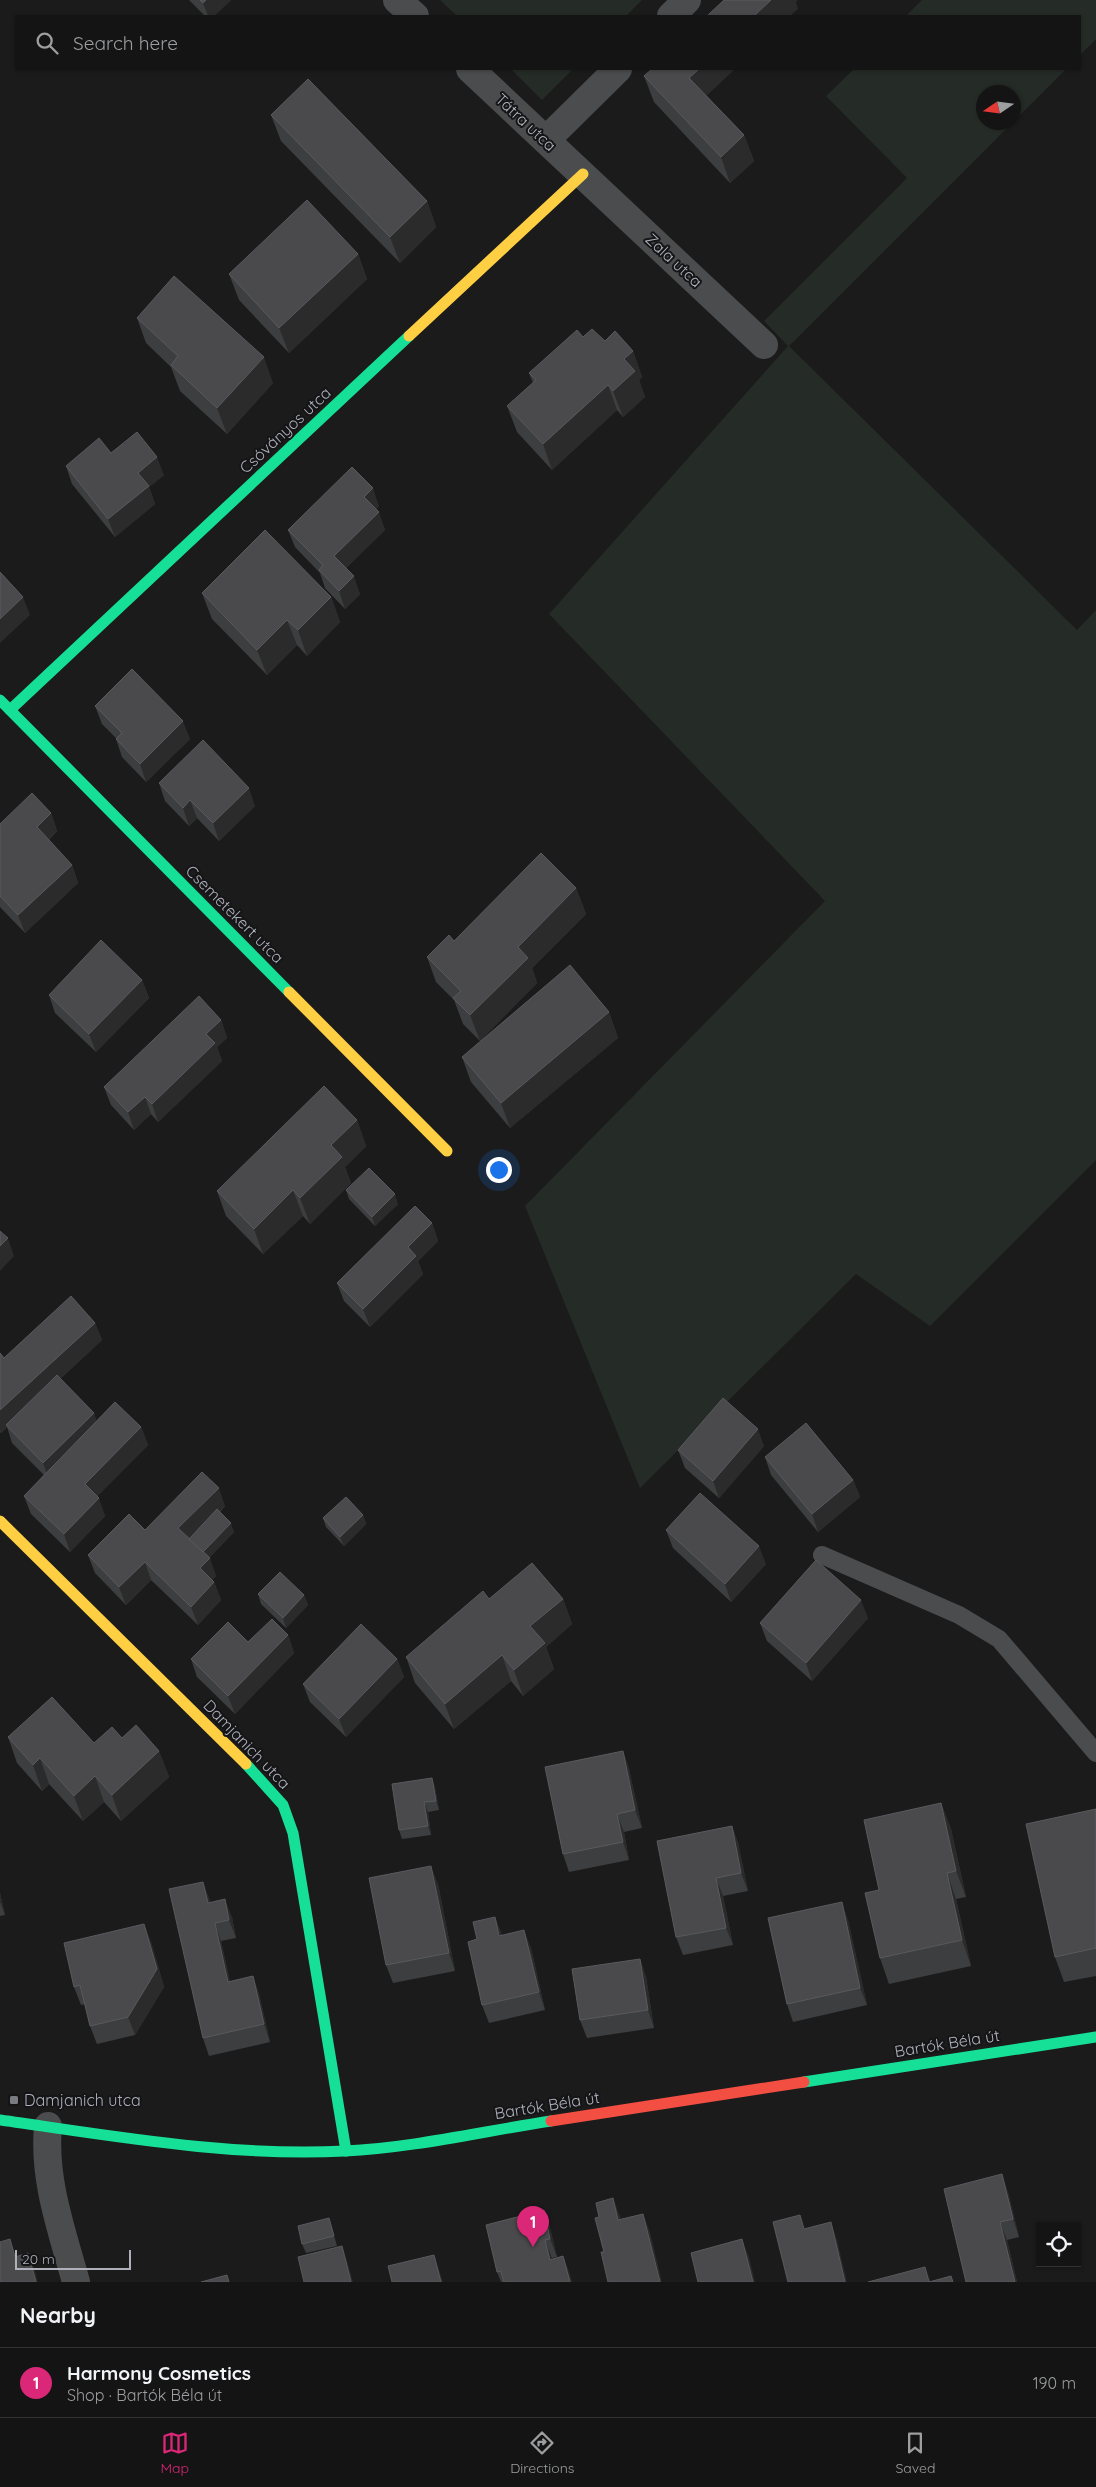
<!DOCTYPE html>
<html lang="en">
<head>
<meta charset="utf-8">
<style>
	body { margin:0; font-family:Quicksand,sans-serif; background:#212122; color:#f1f3f6 }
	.controls { position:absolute; right:15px; bottom:15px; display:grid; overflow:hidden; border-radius:0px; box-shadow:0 1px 4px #0004 }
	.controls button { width:45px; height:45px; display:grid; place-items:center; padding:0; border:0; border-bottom:1px solid #333334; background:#141414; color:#f1f3f6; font:25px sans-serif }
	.compass { position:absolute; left:976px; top:85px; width:45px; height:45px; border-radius:50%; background:#141414; box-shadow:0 1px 4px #0004; rotate:257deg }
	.scale { position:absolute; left:15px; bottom:12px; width:116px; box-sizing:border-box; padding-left:5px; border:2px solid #aeb0ba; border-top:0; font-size:14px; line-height:18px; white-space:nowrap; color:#aeb0ba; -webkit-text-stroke:4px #151517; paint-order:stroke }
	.you { position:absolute; left:498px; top:1169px; width:18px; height:18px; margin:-12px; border:4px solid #fff; border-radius:50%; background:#1a73e8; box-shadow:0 0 0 8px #1a73e833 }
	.badge { display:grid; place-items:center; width:32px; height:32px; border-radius:50%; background:#db2777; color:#fff; font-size:16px; font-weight:700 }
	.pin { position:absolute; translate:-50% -41px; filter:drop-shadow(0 1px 2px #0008) }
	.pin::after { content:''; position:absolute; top:26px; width:18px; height:15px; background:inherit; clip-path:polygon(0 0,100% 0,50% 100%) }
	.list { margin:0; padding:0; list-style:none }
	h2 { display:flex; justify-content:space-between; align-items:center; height:65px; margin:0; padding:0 20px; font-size:21px }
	h2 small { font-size:16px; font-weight:400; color:#9d9ea0 }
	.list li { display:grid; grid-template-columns:32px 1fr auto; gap:15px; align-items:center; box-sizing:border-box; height:70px; padding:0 20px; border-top:1px solid #333334 }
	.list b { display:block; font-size:19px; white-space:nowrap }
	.list p { margin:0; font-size:16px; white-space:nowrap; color:#9d9ea0 }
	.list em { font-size:16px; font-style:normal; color:#9d9ea0 }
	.icon { flex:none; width:28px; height:28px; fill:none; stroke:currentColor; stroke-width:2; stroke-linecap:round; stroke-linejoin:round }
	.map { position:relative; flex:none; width:1096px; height:2282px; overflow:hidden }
	.search { position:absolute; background:#141414; box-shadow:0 1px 4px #0004; left:15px; right:15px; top:15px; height:55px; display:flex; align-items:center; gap:12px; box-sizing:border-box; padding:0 18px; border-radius:0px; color:#9d9ea0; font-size:19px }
	.sheet { height:135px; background:#141414 }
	nav { display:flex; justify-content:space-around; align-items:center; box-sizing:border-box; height:70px; border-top:1px solid #333334; background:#141414; font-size:14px; color:#9d9ea0 }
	nav a { display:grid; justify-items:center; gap:2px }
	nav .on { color:#db2777 }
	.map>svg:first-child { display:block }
	.green { fill:#252b26 }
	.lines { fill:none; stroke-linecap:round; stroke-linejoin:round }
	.lane { stroke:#4b4c4d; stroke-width:18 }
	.street { stroke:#4b4c4d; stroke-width:28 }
	.fast { stroke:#16e098; stroke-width:11 }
	.slow { stroke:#ffcf43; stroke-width:11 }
	.jam { stroke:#f24e42; stroke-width:11 }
	.wall { fill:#3d3e3f }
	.shaded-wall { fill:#2b2b2b }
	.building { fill:#4a4a4c; stroke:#595a5e }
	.poi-dot { fill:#7b7c82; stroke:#151517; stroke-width:2 }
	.labels { text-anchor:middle; stroke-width:4; stroke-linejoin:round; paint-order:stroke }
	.street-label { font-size:16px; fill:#aeb0ba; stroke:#151517 }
	.poi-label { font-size:16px; fill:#aeb0ba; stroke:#151517; text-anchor:start }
</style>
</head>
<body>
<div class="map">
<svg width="1096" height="2282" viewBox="0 0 1096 2282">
	<rect width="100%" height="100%" fill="#1b1b1b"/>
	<!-- green -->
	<g class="green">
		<path d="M440,0h202l-16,16h-169z"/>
		<path d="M922,0h174v39l-16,16v-39h-174z"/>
		<path d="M511,69h62l-31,31z"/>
		<path d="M854,69h212l-52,52v-29h-30v30l28,1 -223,223 288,284 19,-20v550l-166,166 -74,-52 -216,214 -115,-282 300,-305 -276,-287 239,-268 -24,-25 143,-143 -81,-82z"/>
	</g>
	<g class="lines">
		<!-- lane -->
		<path class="lane" d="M822,1555l137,60 40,24 97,114"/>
		<!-- street -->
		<g class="street">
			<path d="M397,0l18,16"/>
			<path d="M671,16l16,-16"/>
			<path d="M470,69l294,276"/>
			<path d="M546,140l72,-71"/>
			<path d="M48,2126c-5,54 14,105 28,156"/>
		</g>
		<!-- fast -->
		<g class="fast">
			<path d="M0,700l289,292"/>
			<path d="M10,710l399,-374"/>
			<path d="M246,1764l37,41 10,28 53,318"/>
			<path d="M804,2082l292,-45"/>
			<path d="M0,2120c114,16 230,37 345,31 67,-3 139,-20 206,-30"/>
		</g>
		<!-- slow -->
		<g class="slow">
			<path d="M409,336l174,-162"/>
			<path d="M289,992l158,159"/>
			<path d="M0,1521l246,243"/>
		</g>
		<!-- jam -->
		<path class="jam" d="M551,2121l253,-39"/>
	</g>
	<!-- wall -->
	<g class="wall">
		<path d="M189,0h42l-17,16h-9z"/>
		<path d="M644,76l63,20 37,39 10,26 -24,22 -76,-81z"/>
		<path d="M271,115l156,86 9,26 -36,36 -119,-122z"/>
		<path d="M358,254l9,25 -78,74 -50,-53 -10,-26z"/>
		<path d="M137,318l136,65 -46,51 -47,-43 -9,-24 -25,-24z"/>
		<path d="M583,337l22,4 28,10 9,26 -3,3 6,17 -22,20 -6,-7 -65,60 -35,-38 -10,-26 26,-23 -4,-10z"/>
		<path d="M111,453l53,22 -15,12 6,17 -40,33 -43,-53 -6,-18z"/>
		<path d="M379,506l-3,3 9,21 -39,38 14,26 -15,15 -20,-21 -5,-15 -25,-26 -7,-17z"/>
		<path d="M202,593l129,4 9,25 -33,34 -10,-11 -30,30 -55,-56z"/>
		<path d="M95,706l95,33 -44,43 -24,-25 -6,-18v-1l-14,-14z"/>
		<path d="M159,783l96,23 -36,35 -22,-23 -8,8 -24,-25z"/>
		<path d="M51,813l6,18 -8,9 23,25 6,18 -53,50 -25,-26v-83z"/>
		<path d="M576,888l10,26 -54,54 5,15 -57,58 -17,-17 -9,-24 -18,-18 -9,-25 27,-16z"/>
		<path d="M142,980l7,18 -53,54 -41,-39 -6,-18z"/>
		<path d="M609,1012l9,26 -108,90 -39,-46 -9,-25z"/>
		<path d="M221,1020l6,18 -10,9 5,14 -64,61 -7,-8 -17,16 -23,-25 -7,-18z"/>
		<path d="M357,1120l9,26 -21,21 6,16 -41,41 -7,-8 -40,38 -37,-38 -9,-25z"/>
		<path d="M346,1190l52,14 -23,22 -26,-27z"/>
		<path d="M432,1223l6,18 -20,20 5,13 -53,53 -26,-26 -7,-18z"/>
		<path d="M95,1323l7,17 -42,39 34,34 2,8 45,6 7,18 -51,51 8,20 -35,36 -39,-38 -7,-18 20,-21 -32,-32 -5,-16 -6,6 -1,-1v-79l4,5z"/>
		<path d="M764,1446l-45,52 -34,-30 -7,-18z"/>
		<path d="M765,1457l88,23 7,17 -42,35 -47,-57z"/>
		<path d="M225,1506l-5,6 14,20 -25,26 7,18 -4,4 2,2 7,18 -23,25 -47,-45 -25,25 -31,-32 -7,-18 57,-25z"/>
		<path d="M363,1515l3,9 -22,22 -18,-19 -3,-9z"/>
		<path d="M666,1530l100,34 -35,38 -58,-54z"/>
		<path d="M258,1594l46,1 4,10 -22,23 -25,-24z"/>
		<path d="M489,1599h74l9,25 -26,23 8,22 -31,27 -12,-15 -57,48 -39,-46 -9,-26z"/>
		<path d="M868,1618l-56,63 -45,-40 -7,-18z"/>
		<path d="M288,1635l6,18 -59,61 -38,-37 -6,-18 57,-17z"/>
		<path d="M397,1659l7,18 -58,60 -36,-35 -7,-18z"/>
		<path d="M8,1737l86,6 28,-5 37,13 10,26 -48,44 -17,-19 -21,19 -34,-37 -7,7 -25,-28z"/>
		<path d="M623,1751l6,18 13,59 -18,4 5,28 -60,12 -6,-18z"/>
		<path d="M432,1778l3,9 4,23 -11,2 3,23 -29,4 -3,-9z"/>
		<path d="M941,1803l10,26 15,68 -10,2 15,67 -82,18 -9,-26 -1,-68z"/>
		<path d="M1096,1809v167l-32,6 -9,-25z"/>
		<path d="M732,1826l6,17 10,48 -25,5 10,49 -50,10 -7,-18z"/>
		<path d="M438,1884l17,87 -62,12 -7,-18z"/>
		<path d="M0,1893l5,22 -5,1z"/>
		<path d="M210,1900v2l22,15 4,21 -15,3 9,41 23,-6 6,18 11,48 -61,14 -6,-18z"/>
		<path d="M495,1917l7,18 29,13 14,62 -56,13 -7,-18 -5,-66z"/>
		<path d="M848,1920l19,85 -74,17 -6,-18z"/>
		<path d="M151,1942l13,45 -29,48 -38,9 -7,-18 -5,-22 -4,1 -7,-18z"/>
		<path d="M640,1959l6,18 8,51 -67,10 -7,-18z"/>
		<path d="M1008,2192l11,45 -12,3 10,42h-51z"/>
		<path d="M544,2210l6,18 7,29 -5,1v1l11,-3 9,26h-71l-4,-10z"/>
		<path d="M329,2218l8,28 -31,7 -4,-9z"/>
	</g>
	<!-- shaded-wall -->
	<g class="shaded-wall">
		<path d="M206,0h25l-17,16h-6l-5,-13z"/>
		<path d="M771,0h27l-2,2 2,7 -8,7h-36z"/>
		<path d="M699,69h36l-36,34 -10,-25z"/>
		<path d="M744,135l10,26 -24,22 -9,-26z"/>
		<path d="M427,201l9,26 -36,36 -10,-26z"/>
		<path d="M358,254l9,25 -78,74 -10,-25z"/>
		<path d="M633,351l9,26 -3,3 6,17 -22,20 -10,-26 11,-32z"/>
		<path d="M264,357l9,26 -46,51 -10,-26z"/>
		<path d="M608,385l9,25 -65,60 -9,-26z"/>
		<path d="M157,457l7,18 -15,12 6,17 -40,33 -7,-18 30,-46z"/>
		<path d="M373,488l6,18 -9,9 -6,-18z"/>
		<path d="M379,512l6,18 -45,44 -6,-18z"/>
		<path d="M354,576l6,18 -15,15 -6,-18z"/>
		<path d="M23,597l7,18 -30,28v-24z"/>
		<path d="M331,597l9,25 -33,34 -9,-26z"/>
		<path d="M287,620l10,25 -30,30 -10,-25z"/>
		<path d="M183,721l7,18 -44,43 -6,-18z"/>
		<path d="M249,788l6,18 -36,35 -6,-18z"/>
		<path d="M190,800l7,18 -8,8 -6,-18z"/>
		<path d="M51,813l6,18 -14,14 -6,-18z"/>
		<path d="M72,865l6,18 -53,50 -7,-18z"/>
		<path d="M576,888l10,26 -54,54 5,15 -57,58 -10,-26 48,-68z"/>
		<path d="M142,980l7,18 -53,54 -7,-18z"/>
		<path d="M609,1012l9,26 -108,90 -9,-25z"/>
		<path d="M221,1020l6,18 -10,9 5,14 -64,61 -6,-18 54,-70z"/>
		<path d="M145,1097l6,17 -17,16 -6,-18z"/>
		<path d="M357,1120l9,26 -21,21 6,16 -41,41 -10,-26 31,-53z"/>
		<path d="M293,1190l10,26 -40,38 -9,-25z"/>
		<path d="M395,1194l3,10 -23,22 -3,-9z"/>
		<path d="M432,1223l6,18 -20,20 5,13 -53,53 -7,-18 45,-62z"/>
		<path d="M8,1238l6,18 -14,15v-25z"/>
		<path d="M95,1323l7,17 -94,87 -2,-2 1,2 -6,6 -1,-3v-20z"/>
		<path d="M94,1413l6,18 -50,50 -7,-18z"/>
		<path d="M141,1427l7,18 -56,57 -7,-18z"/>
		<path d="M758,1429l6,17 -45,52 -6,-17z"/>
		<path d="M853,1480l7,17 -42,35 -6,-18z"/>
		<path d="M219,1488l6,18 -36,35 -11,-13z"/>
		<path d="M99,1498l6,18 -35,36 -6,-18z"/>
		<path d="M363,1515l3,9 -22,22 -4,-9z"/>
		<path d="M231,1523l3,9 -29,30 -3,-9z"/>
		<path d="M759,1546l7,18 -35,38 -6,-18z"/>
		<path d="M210,1558l6,18 -9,10 -7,-18z"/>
		<path d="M145,1562l6,18 -25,25 -7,-18z"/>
		<path d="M214,1582l7,18 -23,25 -7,-18z"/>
		<path d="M304,1595l4,10 -22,23 -3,-10z"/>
		<path d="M563,1599l9,25 -26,23 8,22 -31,27 -9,-26 16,-44z"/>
		<path d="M861,1600l7,18 -56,63 -6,-18z"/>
		<path d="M288,1635l6,18 -59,61 -7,-18z"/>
		<path d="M502,1655l9,26 -57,48 -9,-25z"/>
		<path d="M397,1659l7,18 -58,60 -7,-18z"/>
		<path d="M159,1751l10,26 -48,44 -9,-26z"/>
		<path d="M623,1751l6,18 13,59 -7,-18z"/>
		<path d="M40,1758l9,26 -7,7 -9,-26z"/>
		<path d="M95,1776l9,26 -21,19 -9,-25z"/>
		<path d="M432,1778l3,9 4,23 -3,-9z"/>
		<path d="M424,1802l4,10 3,23 -3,-9z"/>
		<path d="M941,1803l10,26 15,68 -10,-26z"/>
		<path d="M617,1814l7,18 5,28 -6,-18z"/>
		<path d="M732,1826l6,17 10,48 -7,-18z"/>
		<path d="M431,1866l7,18 17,87 -6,-18z"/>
		<path d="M947,1873l9,26 15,67 -9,-26z"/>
		<path d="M716,1878l7,18 10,49 -7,-17z"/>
		<path d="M203,1882l7,18 5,21 -7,-18z"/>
		<path d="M0,1893l5,22 -5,-13z"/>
		<path d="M225,1899l7,18 4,21 -7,-18z"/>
		<path d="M842,1902l6,18 19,85 -7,-17z"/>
		<path d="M495,1917l7,18 -3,1z"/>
		<path d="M215,1923l6,18 13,59 -6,-18z"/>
		<path d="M144,1924l7,18 13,45 -29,48 -7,-18z"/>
		<path d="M524,1930l7,18 14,62 -6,-18z"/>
		<path d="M640,1959l6,18 8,51 -6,-18z"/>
		<path d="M253,1976l6,18 11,48 -6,-18z"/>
		<path d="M1002,2174l6,18 11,45 -6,-18z"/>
		<path d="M613,2198l7,18 5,22 -7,-18z"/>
		<path d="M544,2210l6,18 7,29 -7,-18z"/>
		<path d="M643,2214l7,18 12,50h-2z"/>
		<path d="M831,2222l6,18 10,42h-2z"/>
		<path d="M1000,2222l7,18 10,42h-2z"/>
		<path d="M10,2239l6,18h-1z"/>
		<path d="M742,2239l7,18 6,25h-2z"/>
		<path d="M545,2240l7,18 4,19 -6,-17z"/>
		<path d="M342,2246l6,18 5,18h-2z"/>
		<path d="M28,2253l7,18 3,11h-2z"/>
		<path d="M434,2255l9,27h-2z"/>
		<path d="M563,2256l7,18 2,8h-2z"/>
		<path d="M925,2267l6,15h-2z"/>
	</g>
	<!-- building -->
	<g class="building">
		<path d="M200,0h6l-3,3z"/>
		<path d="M724,0h47l-17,16h-47z"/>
		<path d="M652,69h47l-10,9 55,57 -23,22 -77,-81z"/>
		<path d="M308,79l119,122 -37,36 -119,-122z"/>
		<path d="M307,200l51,54 -79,74 -50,-54z"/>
		<path d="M174,276l90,81 -47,51 -46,-43 7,-9 -41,-38z"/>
		<path d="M592,329l13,12 10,-10 18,20 -9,8 11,12 -22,20 -5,-6 -65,59 -36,-38 29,-26 -7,-7 48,-43 6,7z"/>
		<path d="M137,432l20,25 -19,16 11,13 -41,33 -42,-53 33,-28 12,15z"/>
		<path d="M352,467l21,21 -9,9 15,15 -45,44 20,20 -15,15 -20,-21 4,-5 -35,-35z"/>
		<path d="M265,530l66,67 -33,33 -11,-10 -30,30 -55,-57z"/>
		<path d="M0,572l23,25 -23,22z"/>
		<path d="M132,669l51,52 -43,43 -24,-25 6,-6 -27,-27z"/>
		<path d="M203,740l46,48 -36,35 -23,-23 -7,8 -24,-25z"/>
		<path d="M32,793l19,20 -14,14 35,38 -54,50 -18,-19v-72z"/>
		<path d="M541,853l35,35 -58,59 10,11 -58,57 -17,-17 8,-7 -34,-34 22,-22 5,6z"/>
		<path d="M101,940l41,40 -53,54 -40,-39z"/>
		<path d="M570,965l39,47 -108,91 -39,-46z"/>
		<path d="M199,996l22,24 -15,14 9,9 -63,61 -7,-7 -17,15 -24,-25z"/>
		<path d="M324,1086l33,34 -26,25 11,12 -42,41 -7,-8 -39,39 -37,-38z"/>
		<path d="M369,1168l26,26 -23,23 -26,-27z"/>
		<path d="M415,1206l17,17 -24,24 8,9 -53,53 -26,-26z"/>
		<path d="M0,1231l8,7 -8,8z"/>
		<path d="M71,1296l24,27 -95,87v-57l4,5z"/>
		<path d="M57,1375l37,38 -51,50 -37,-38z"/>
		<path d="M723,1398l35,31 -45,52 -35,-31z"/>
		<path d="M115,1402l26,25 -56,57 14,14 -35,36 -40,-38z"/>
		<path d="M806,1423l47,57 -41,34 -47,-57z"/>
		<path d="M202,1472l17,16 -41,40 32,30 -10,10 14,14 -23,25 -46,-45 -26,25 -31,-32 41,-41 16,16z"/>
		<path d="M700,1493l59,53 -34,38 -59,-54z"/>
		<path d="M346,1497l17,18 -23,22 -17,-19z"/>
		<path d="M217,1509l14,14 -28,29 -14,-13z"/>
		<path d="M816,1560l45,40 -55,63 -46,-40z"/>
		<path d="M532,1563l31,36 -33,27 15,17 -31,27 -12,-15 -57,49 -39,-47 77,-66 6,8z"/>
		<path d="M280,1572l24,23 -21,23 -25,-24z"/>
		<path d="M272,1619l16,16 -60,61 -37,-37 37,-37 20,20z"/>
		<path d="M361,1624l36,35 -58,60 -36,-35z"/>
		<path d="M52,1697l42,46 18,-16 10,11 14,-13 23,26 -47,44 -17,-19 -21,20 -34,-38 -7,7 -25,-28z"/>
		<path d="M623,1751l12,59 -18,4 6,28 -60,12 -18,-87z"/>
		<path d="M432,1778l4,23 -12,1 4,24 -29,4 -7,-46z"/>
		<path d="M941,1803l15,68 -9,2 15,67 -82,18 -15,-65 14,-3 -15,-70z"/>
		<path d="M1096,1809v139l-41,9 -29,-133z"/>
		<path d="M732,1826l9,47 -25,5 10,50 -50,9 -19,-96z"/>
		<path d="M431,1866l18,87 -63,12 -17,-87z"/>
		<path d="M203,1882l5,21 17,-4 4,21 -14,3 13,59 25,-6 11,48 -61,14 -34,-149z"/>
		<path d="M842,1902l18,86 -73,16 -19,-86z"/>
		<path d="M495,1917l4,19 25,-6 15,62 -57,13 -14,-63 9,-3 -4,-17z"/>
		<path d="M144,1924l13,45 -29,48 -38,9 -10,-41 -6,2 -10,-44z"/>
		<path d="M640,1959l8,51 -68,10 -8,-51z"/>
		<path d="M1002,2174l11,45 -13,3 15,60h-49l-22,-93z"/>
		<path d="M613,2198l5,22 25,-6 17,68h-52l-7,-30h3l-9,-34 4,-1 -3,-14z"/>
		<path d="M544,2210l6,29 -5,1 5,20 13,-4 7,26h-66l-3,-11 -4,1 -11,-47z"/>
		<path d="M800,2215l4,14 27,-7 14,60h-57l-15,-60z"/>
		<path d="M329,2218l5,18 -32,8 -4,-18z"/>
		<path d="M10,2239l5,18 13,-4 8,29h-36v-40z"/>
		<path d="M742,2239l11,43h-55l-7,-29z"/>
		<path d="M342,2246l9,36h-47l-6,-25z"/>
		<path d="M434,2255l7,27h-49l-4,-16z"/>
		<path d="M925,2267l4,15 22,-6 2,6h-85z"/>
		<path d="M227,2275l2,7h-28z"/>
	</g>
	<!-- markers -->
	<rect class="poi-dot" x="9" y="2095" width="10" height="10" rx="2.5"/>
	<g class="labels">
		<!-- street labels -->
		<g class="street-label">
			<text transform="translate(526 122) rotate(43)" y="6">Tátra utca</text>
			<text transform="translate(674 260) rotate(43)" y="6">Zala utca</text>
			<text transform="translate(285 430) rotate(-43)" y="6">Csóványos utca</text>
			<text transform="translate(235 914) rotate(45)" y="6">Csemetekert utca</text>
			<text transform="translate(247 1744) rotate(46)" y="6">Damjanich utca</text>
			<text transform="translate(947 2043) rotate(-9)" y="6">Bartók Béla út</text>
			<text transform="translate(547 2105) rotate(-9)" y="6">Bartók Béla út</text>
		</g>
		<!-- poi labels -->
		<g class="poi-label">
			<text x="24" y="2106">Damjanich utca</text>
		</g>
	</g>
</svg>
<div class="controls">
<button><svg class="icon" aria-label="locate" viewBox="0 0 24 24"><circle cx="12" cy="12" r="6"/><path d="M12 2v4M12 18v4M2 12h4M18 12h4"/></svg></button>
</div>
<svg class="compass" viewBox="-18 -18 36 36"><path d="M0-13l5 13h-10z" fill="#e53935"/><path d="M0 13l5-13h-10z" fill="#9d9ea0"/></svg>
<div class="scale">20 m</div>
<div class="you"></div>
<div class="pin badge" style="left:533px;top:2247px">1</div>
<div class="search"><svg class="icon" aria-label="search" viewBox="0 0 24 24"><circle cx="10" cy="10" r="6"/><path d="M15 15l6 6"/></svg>Search here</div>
</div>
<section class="sheet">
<h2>Nearby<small></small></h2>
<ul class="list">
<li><span class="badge">1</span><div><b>Harmony Cosmetics</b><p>Shop · Bartók Béla út</p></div><em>190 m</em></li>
</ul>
</section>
<nav>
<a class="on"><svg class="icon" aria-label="map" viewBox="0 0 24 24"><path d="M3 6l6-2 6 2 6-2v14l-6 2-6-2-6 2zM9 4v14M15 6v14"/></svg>Map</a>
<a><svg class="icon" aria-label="directions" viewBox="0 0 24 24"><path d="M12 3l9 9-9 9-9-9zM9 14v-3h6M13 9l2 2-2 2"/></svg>Directions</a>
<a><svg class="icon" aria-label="saved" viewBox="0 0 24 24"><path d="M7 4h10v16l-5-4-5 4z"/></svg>Saved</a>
</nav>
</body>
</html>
